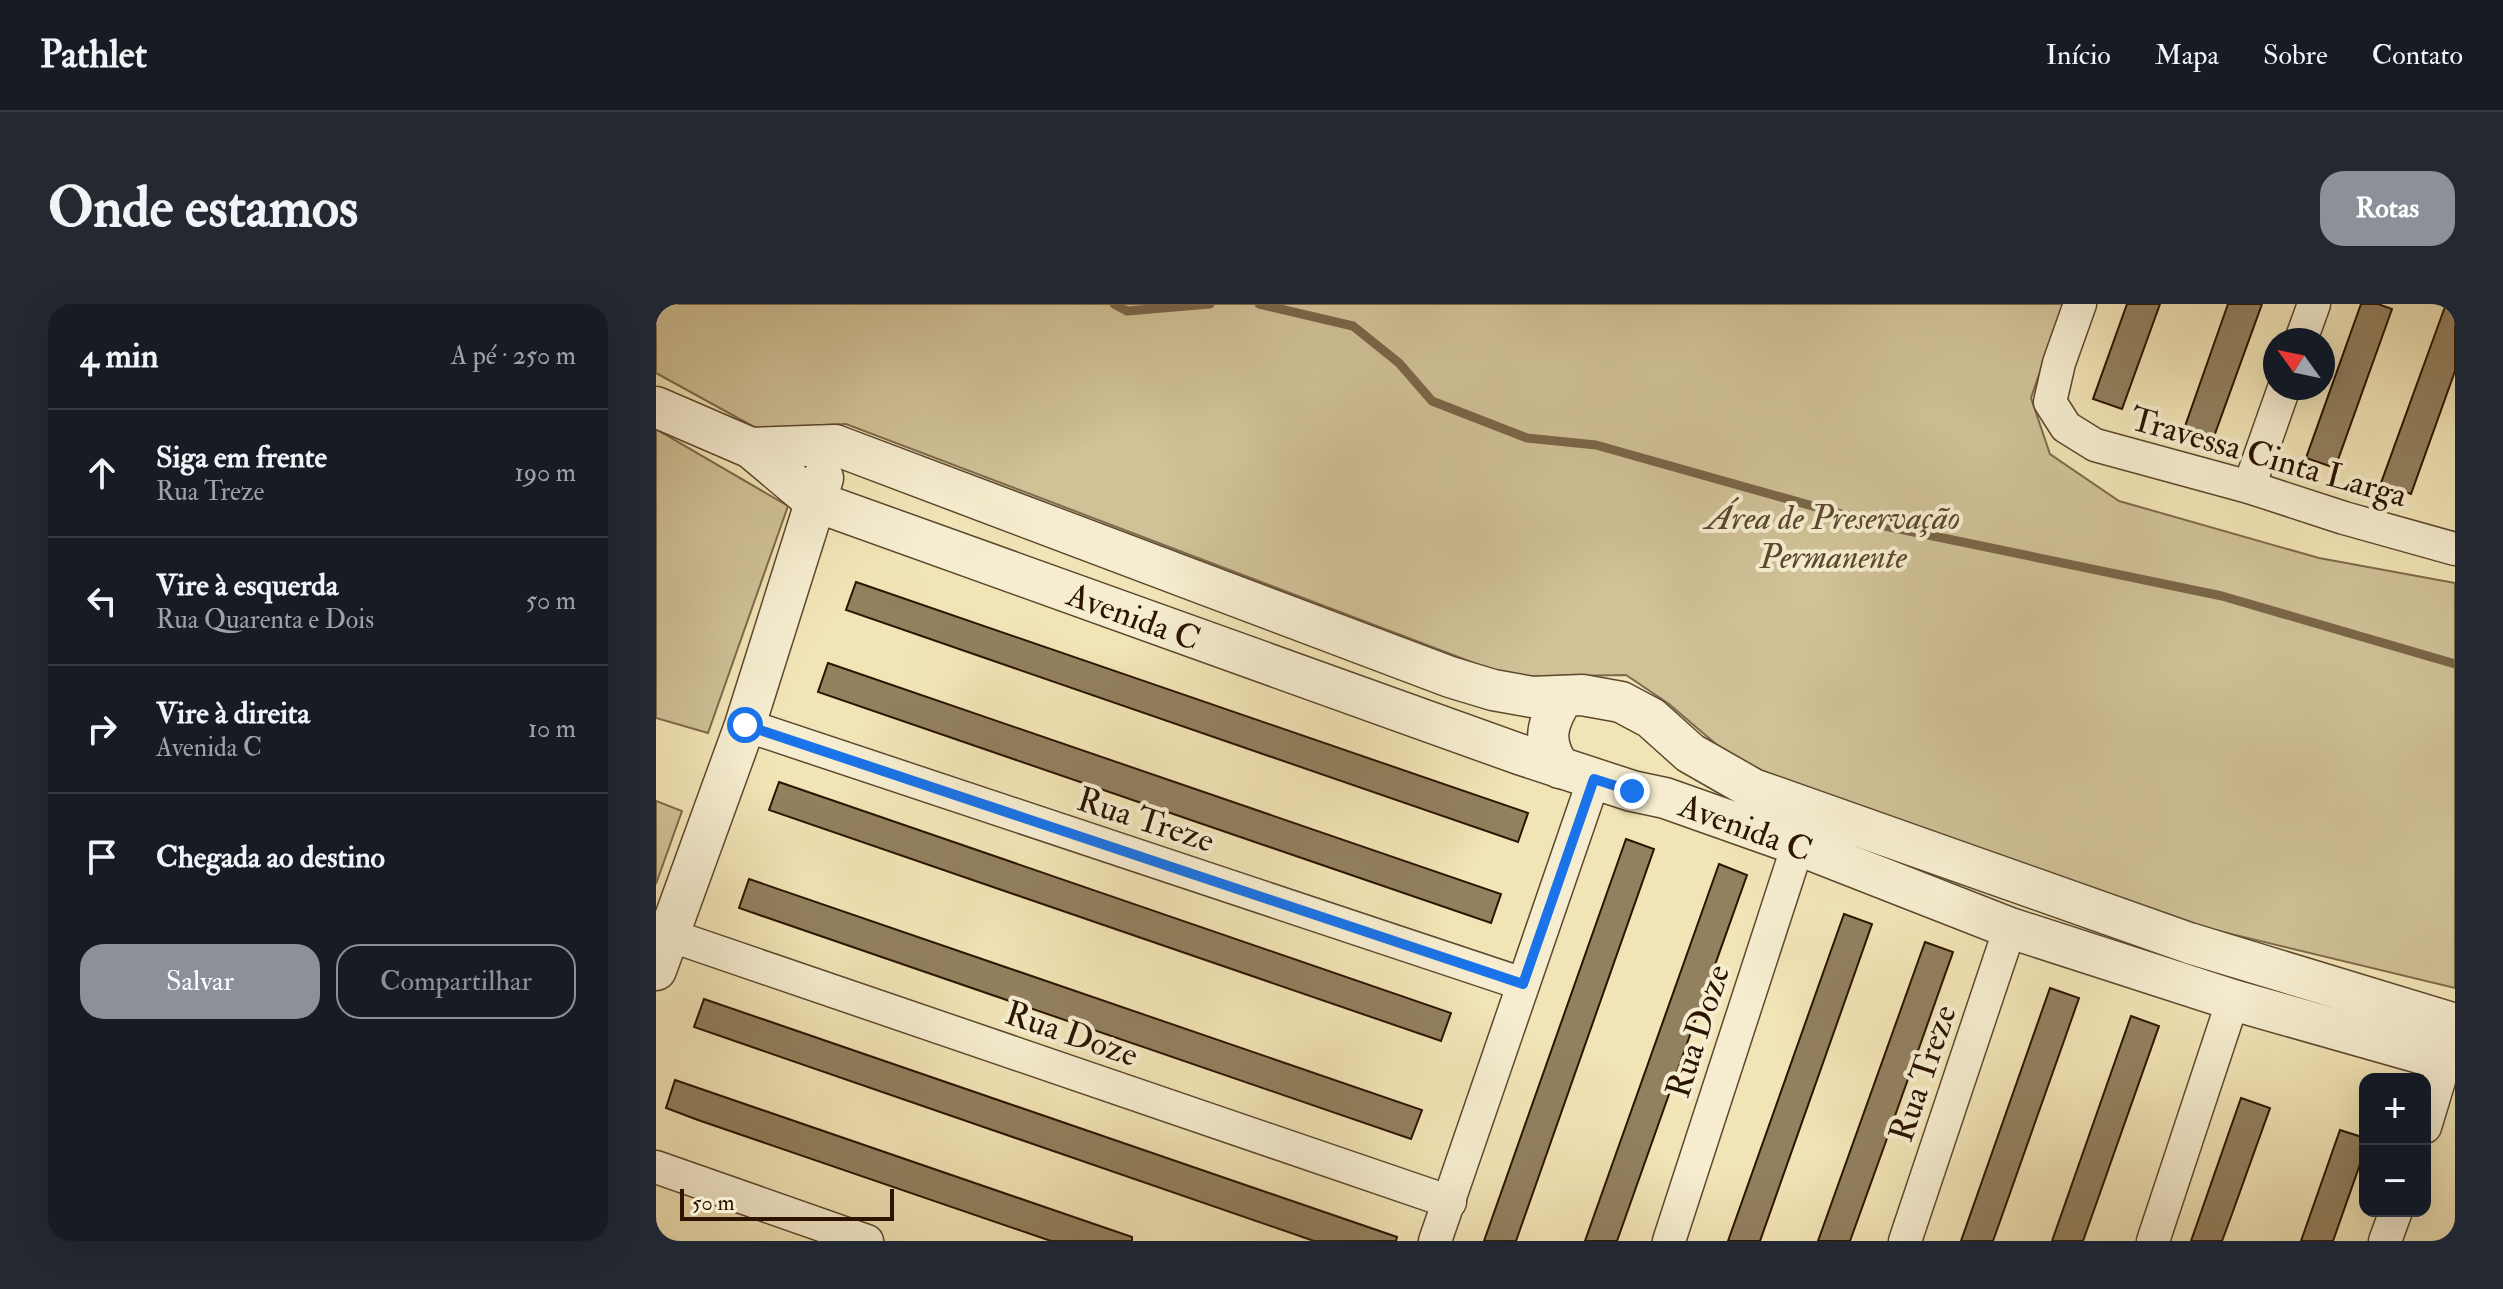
<!DOCTYPE html>
<html lang="pt">
<head>
<meta charset="utf-8">
<style>
	body { margin:0; font-family:"IM FELL Double Pica",serif; background:#242831; color:#f1f3f6 }
	.controls { position:absolute; right:24px; bottom:24px; display:grid; overflow:hidden; border-radius:16px; box-shadow:0 8px 32px #0002 }
	.controls button { width:72px; height:72px; display:grid; place-items:center; padding:0; border:0; border-bottom:2px solid #363941; background:#171b24; color:#f1f3f6; font:40px sans-serif }
	.compass { position:absolute; left:1607px; top:24px; width:72px; height:72px; border-radius:50%; background:#171b24; box-shadow:0 8px 32px #0002; rotate:303deg }
	.scale { position:absolute; left:24px; bottom:20px; width:214px; box-sizing:border-box; padding-left:8px; border:4px solid #2c1400; border-top:0; font-size:22px; line-height:28px; white-space:nowrap; color:#2c1400; -webkit-text-stroke:6px #f6edd0; paint-order:stroke }
	.stop { position:absolute; width:24px; height:24px; margin:-18px; border:6px solid #1a73e8; border-radius:50%; background:#fff }
	.stop.end { background:#1a73e8; border-color:#fff; box-shadow:0 2px 8px #0008 }
	.list { margin:0; padding:0; list-style:none }
	h2 { display:flex; justify-content:space-between; align-items:center; height:104px; margin:0; padding:0 32px; font-size:34px }
	h2 small { font-size:26px; font-weight:400; color:#9ea1a6 }
	.list li { display:grid; grid-template-columns:52px 1fr auto; gap:24px; align-items:center; box-sizing:border-box; height:128px; padding:0 32px; border-top:2px solid #363941 }
	.list b { display:block; font-size:30px; white-space:nowrap }
	.list p { margin:0; font-size:26px; white-space:nowrap; color:#9ea1a6 }
	.list em { font-size:26px; font-style:normal; color:#9ea1a6 }
	.actions { display:flex; gap:16px; padding:24px 32px }
	.actions a { flex:1; padding:18px 0; border:2px solid #8c9099; border-radius:24px; text-align:center; font-size:28px; color:#8c9099 }
	.actions .main { background:#8c9099; color:#fff }
	.icon { flex:none; width:44px; height:44px; fill:none; stroke:currentColor; stroke-width:2; stroke-linecap:round; stroke-linejoin:round }
	.map { position:relative; flex:none; width:1799px; height:937px; overflow:hidden; border-radius:24px }
	header { display:flex; align-items:center; gap:48px; box-sizing:border-box; height:112px; padding:0 40px; background:#171b24; border-bottom:2px solid #363941 }
	header strong { font-size:38px }
	nav { display:flex; gap:44px; margin-inline-start:auto; font-size:28px }
	.intro { display:flex; align-items:center; justify-content:space-between; box-sizing:border-box; height:192px; padding:0 48px }
	h1 { margin:0; font-size:56px }
	.button { padding:20px 36px; border-radius:24px; background:#8c9099; color:#fff; font-size:28px; font-weight:700 }
	main { display:flex; gap:48px; padding:0 48px }
	aside { flex:1; background:#171b24; border-radius:24px; box-shadow:0 8px 32px #0002 }
	.map>svg:first-child { display:block }
	.green { fill:#d0c197; stroke:#7e6a4c; stroke-width:2 }
	.lines { fill:none; stroke-linecap:round; stroke-linejoin:round }
	.stream { stroke:#7a6648; stroke-width:9 }
	.building { fill:#92805f; stroke:#2c1400; stroke-width:2 }
	.minor-casing { stroke:#5d482e; stroke-width:35 }
	.tertiary-casing { stroke:#5d482e; stroke-width:43 }
	.minor { stroke:#f6edd0; stroke-width:32 }
	.tertiary { stroke:#f6edd0; stroke-width:40 }
	.route { stroke:#1a73e8; stroke-width:10 }
	.labels { text-anchor:middle; stroke-width:8; stroke-linejoin:round; paint-order:stroke }
	.street-label { font-size:34px; fill:#2c1400; stroke:#f6edd0 }
	.park-label { font-size:34px; font-style:italic; fill:#5d482d; stroke:#f6edd0 }
</style>
</head>
<body>
<header>
<strong>Pathlet</strong>
<nav><a>Início</a><a>Mapa</a><a>Sobre</a><a>Contato</a></nav>
</header>
<div class="intro"><h1>Onde estamos</h1><a class="button">Rotas</a></div>
<main>
<aside>
<h2>4 min<small>A pé · 250 m</small></h2>
<ul class="list">
<li><svg class="icon" aria-label="ahead" viewBox="0 0 24 24"><path d="M12 20V5M6 11l6-6 6 6"/></svg><div><b>Siga em frente</b><p>Rua Treze</p></div><em>190 m</em></li>
<li><svg class="icon" aria-label="left" viewBox="0 0 24 24"><path d="M17 20v-9H6M10 6l-5 5 5 5"/></svg><div><b>Vire à esquerda</b><p>Rua Quarenta e Dois</p></div><em>50 m</em></li>
<li><svg class="icon" aria-label="right" viewBox="0 0 24 24"><path d="M7 20v-9h11M14 6l5 5-5 5"/></svg><div><b>Vire à direita</b><p>Avenida C</p></div><em>10 m</em></li>
<li><svg class="icon" aria-label="arrive" viewBox="0 0 24 24"><path d="M6 21V4h12l-3 4 3 4H6"/></svg><div><b>Chegada ao destino</b></div></li>
</ul>
<div class="actions"><a class="main">Salvar</a><a>Compartilhar</a></div>
</aside>
<div class="map">
<svg width="1799" height="937" viewBox="0 0 1799 937">
	<rect width="100%" height="100%" fill="#f1e4b6"/>
	<filter id="stains"><feTurbulence type="fractalNoise" baseFrequency=".0025" numOctaves="4"/><feColorMatrix values="0 0 0 0 .2 0 0 0 0 .09 0 0 0 0 .02 0 0 0 .5 -.17"/></filter>
	<radialGradient id="worn" r=".72"><stop offset=".6" stop-color="#630" stop-opacity="0"/><stop offset="1" stop-color="#630" stop-opacity=".3"/></radialGradient>
	<!-- green -->
	<g class="green">
		<path d="M0,0h1407l-32,94 19,56 69,47 200,57 136,25v405l-265,-64 -453,-162 -68,-58 -43,-29 -115,2 -665,-253 -90,4 -100,-55z"/>
		<path d="M0,125l132,77 -80,227 -52,-15z"/>
		<path d="M0,497l26,10 -26,73z"/>
	</g>
	<g class="lines">
		<!-- stream -->
		<g class="stream">
			<path d="M458,0l13,7 83,-7"/>
			<path d="M603,0l94,22 46,37 33,38 95,37 69,7 284,80 342,71 233,68"/>
		</g>
	</g>
	<!-- building -->
	<g class="building">
		<path d="M1471,0h33l-38,105 -29,-10z"/>
		<path d="M1572,0h34l-50,138 -29,-10z"/>
		<path d="M1705,0h17l14,5 -57,159 -29,-10z"/>
		<path d="M1790,0h9v67l-44,123 -30,-11z"/>
		<path d="M200,278l672,231 -10,29 -672,-232z"/>
		<path d="M172,359l673,231 -10,29 -673,-231z"/>
		<path d="M123,478l672,231 -10,28 -672,-231z"/>
		<path d="M970,535l28,10 -113,321 -25,71h-32z"/>
		<path d="M1063,560l28,11 -57,160 -73,206h-32z"/>
		<path d="M93,575l673,231 -11,29 -672,-231z"/>
		<path d="M1188,610l28,10 -14,40 -98,277h-32z"/>
		<path d="M1269,638l28,10 -68,192 -35,97h-32z"/>
		<path d="M1394,684l29,10 -14,40 -72,203h-32z"/>
		<path d="M48,695l693,238 -1,4h-82l-620,-214z"/>
		<path d="M1475,712l28,10 -76,215h-31z"/>
		<path d="M19,776l457,157v4h-81l-353,-121 -32,-12z"/>
		<path d="M1585,794l29,10 -38,106 -10,27h-31z"/>
		<path d="M1684,826l25,8v12l-32,91h-32z"/>
	</g>
	<g class="lines">
		<defs>
			<g id="minor">
				<path d="M1424,0l-21,59 -9,39 16,25 29,18 154,42 95,31 111,31"/>
				<path d="M1645,36l13,-36"/>
				<path d="M1593,183l35,-99"/>
				<path d="M89,421l778,259"/>
				<path d="M13,631l781,267"/>
				<path d="M1769,823l20,-66"/>
				<path d="M0,863l211,74"/>
				<path d="M779,937l159,-462"/>
				<path d="M1013,937l129,-396"/>
				<path d="M1249,937l105,-313"/>
				<path d="M1497,937l80,-241"/>
				<path d="M1729,937l11,-30"/>
			</g>
			<g id="tertiary">
				<path d="M0,103l95,41 63,53 705,253 113,37 33,7 133,47 212,83 223,72 222,63"/>
				<path d="M95,144l84,-3 615,232 43,13 39,7 50,-2 39,7 30,16 39,35 63,36 436,154 266,81"/>
				<path d="M904,464c-19,-27 -13,-46 4,-72"/>
				<path d="M0,666l89,-245 78,-247"/>
			</g>
		</defs>
		<!-- minor casing -->
		<use href="#minor" class="minor-casing"/>
		<!-- tertiary casing -->
		<use href="#tertiary" class="tertiary-casing"/>
		<!-- minor -->
		<use href="#minor" class="minor"/>
		<!-- tertiary -->
		<use href="#tertiary" class="tertiary"/>
	</g>
	<g class="lines">
		<!-- route -->
		<path class="route" d="M89,421l778,259 71,-205 38,12"/>
	</g>
	<g class="labels">
		<!-- street labels -->
		<g class="street-label">
			<text transform="translate(1613 152) rotate(16)" y="12">Travessa Cinta Larga</text>
			<text transform="translate(478 312) rotate(20)" y="12">Avenida C</text>
			<text transform="translate(490 515) rotate(18)" y="12">Rua Treze</text>
			<text transform="translate(1090 523) rotate(20)" y="12">Avenida C</text>
			<text transform="translate(1041 727) rotate(-72)" y="12">Rua Doze</text>
			<text transform="translate(416 729) rotate(19)" y="12">Rua Doze</text>
			<text transform="translate(1266 769) rotate(-71)" y="12">Rua Treze</text>
		</g>
		<!-- park labels -->
		<g class="park-label">
			<text x="1177" y="225">Área de Preservação<tspan x="1177" dy="39">Permanente</tspan></text>
		</g>
	</g>
	<rect width="100%" height="100%" filter="url(#stains)"/>
	<rect width="100%" height="100%" fill="url(#worn)"/>
</svg>
<div class="controls">
<button>+</button>
<button>−</button>
</div>
<svg class="compass" viewBox="-18 -18 36 36"><path d="M0-13l5 13h-10z" fill="#e53935"/><path d="M0 13l5-13h-10z" fill="#9ea1a6"/></svg>
<div class="scale">50 m</div>
<div class="stop" style="left:89px;top:421px"></div>
<div class="stop end" style="left:976px;top:487px"></div>
</div>
</main>
</body>
</html>
